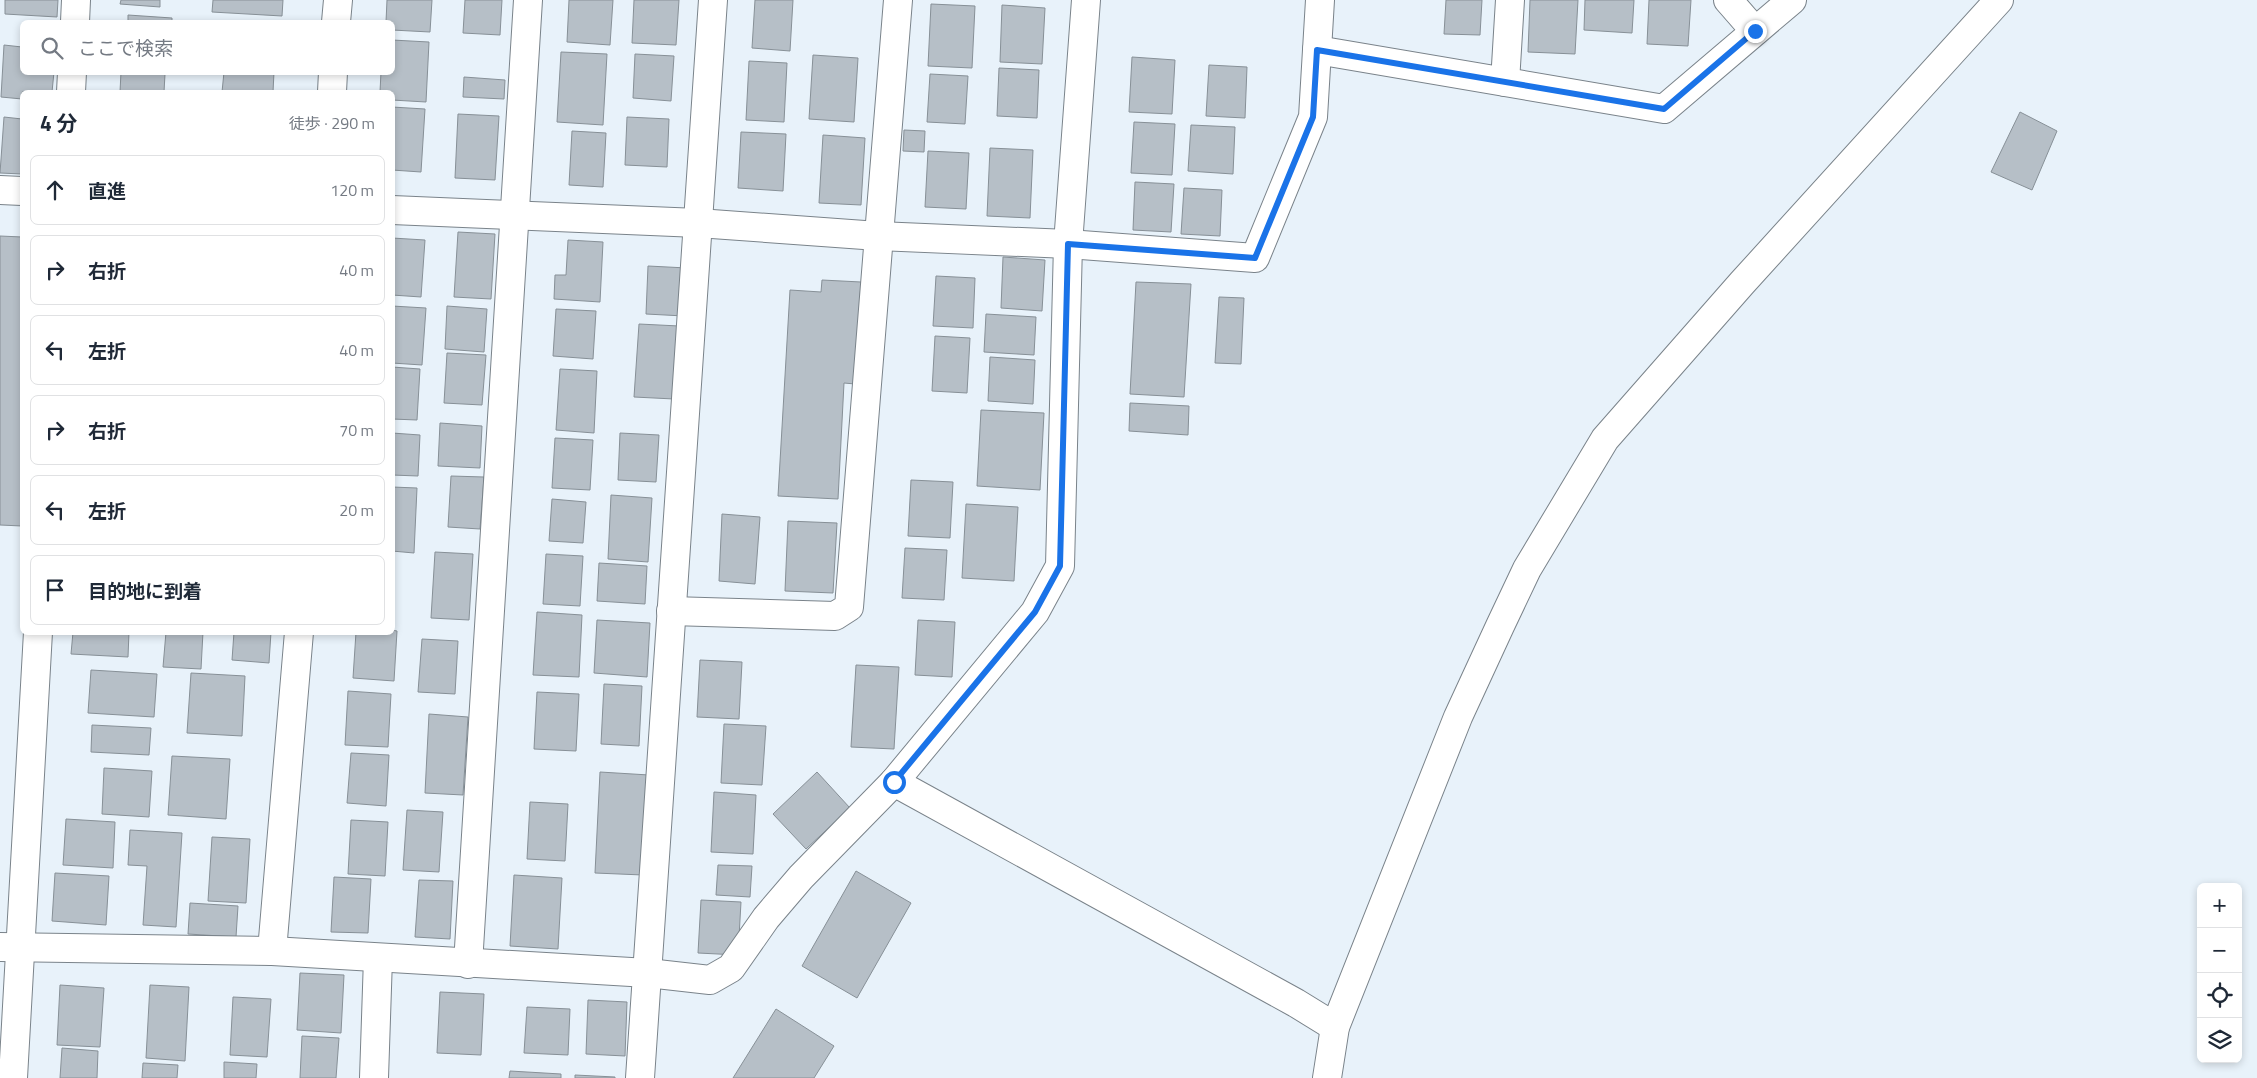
<!DOCTYPE html>
<html lang="ja">
<head>
<meta charset="utf-8">
<style>
	body { margin:0; font-family:"Titillium Web","Noto Sans JP",sans-serif; background:#f2f2f3; color:#1f2937 }
	.controls { position:absolute; right:15px; bottom:15px; display:grid; overflow:hidden; border-radius:8px; box-shadow:0 2px 8px #0003 }
	.controls button { width:45px; height:45px; display:grid; place-items:center; padding:0; border:0; border-bottom:1px solid #e0e1e3; background:#fff; color:#1f2937; font:25px sans-serif }
	.stop { position:absolute; width:15px; height:15px; margin:-11px; border:4px solid #1a73e8; border-radius:50%; background:#fff }
	.stop.end { background:#1a73e8; border-color:#fff; box-shadow:0 1px 5px #0008 }
	.list { margin:0; padding:0; list-style:none }
	h2 { display:flex; justify-content:space-between; align-items:center; height:65px; margin:0; padding:0 20px; font-size:21px }
	h2 small { font-size:16px; font-weight:400; color:#747a83 }
	.list li { display:grid; grid-template-columns:32px 1fr auto; gap:15px; align-items:center; box-sizing:border-box; height:70px; margin:0 10px 10px; padding:0 10px; border:1px solid #e0e1e3; border-radius:8px }
	.list b { display:block; font-size:19px; white-space:nowrap }
	.list em { font-size:16px; font-style:normal; color:#747a83 }
	.icon { flex:none; width:28px; height:28px; fill:none; stroke:currentColor; stroke-width:2; stroke-linecap:round; stroke-linejoin:round }
	.map { position:relative; flex:none; width:2257px; height:1078px; overflow:hidden }
	.search { position:absolute; background:#fff; box-shadow:0 2px 8px #0003; left:20px; top:20px; width:375px; height:55px; display:flex; align-items:center; gap:12px; box-sizing:border-box; padding:0 18px; border-radius:8px; color:#747a83; font-size:19px }
	.panel { position:absolute; background:#fff; box-shadow:0 2px 8px #0003; left:20px; top:90px; width:375px; height:545px; border-radius:8px }
	.map>svg:first-child { display:block }
	.building { fill:#b6bfc7; stroke:#879097 }
	.lines { fill:none; stroke-linecap:round; stroke-linejoin:round }
	.minor-casing { stroke:#7a838a; stroke-width:30 }
	.minor { stroke:#fff; stroke-width:28 }
	.route { stroke:#1a73e8; stroke-width:6 }
</style>
</head>
<body>
<div class="map">
<svg width="2257" height="1078" viewBox="0 0 2257 1078">
	<rect width="100%" height="100%" fill="#e8f2fa"/>
	<!-- building -->
	<g class="building">
		<path d="M5,0h53l-1,17 -52,-3z"/>
		<path d="M121,0h39v7l-40,-3z"/>
		<path d="M213,0h70l-1,16 -70,-4z"/>
		<path d="M387,0h45l-2,32 -38,-2v-8h-6z"/>
		<path d="M465,0h37l-2,35 -37,-2z"/>
		<path d="M569,0h44l-3,45 -43,-3z"/>
		<path d="M634,0h45l-3,45 -44,-2z"/>
		<path d="M755,0h38l-3,51 -38,-3z"/>
		<path d="M1446,0h36l-2,35 -36,-1z"/>
		<path d="M1530,0h48l-3,54 -47,-2z"/>
		<path d="M1585,0h49l-2,33 -48,-3z"/>
		<path d="M1649,0h42l-3,46 -41,-2z"/>
		<path d="M931,4l44,2 -3,62 -44,-2z"/>
		<path d="M1002,5l43,3 -3,56 -42,-2z"/>
		<path d="M128,15l44,3v4h-44z"/>
		<path d="M392,40l37,2 -3,60 -34,-2v-8h-12l1,-20h11z"/>
		<path d="M4,45l18,2v25h32l-2,20h-30v7l-21,-2z"/>
		<path d="M561,52l46,2 -4,71 -46,-3z"/>
		<path d="M635,54l39,2 -3,45 -38,-3z"/>
		<path d="M813,55l45,3 -4,64 -45,-3z"/>
		<path d="M1132,57l43,3 -3,54 -43,-2z"/>
		<path d="M749,61l38,2 -3,59 -38,-2z"/>
		<path d="M1209,65l38,2 -2,51 -39,-2z"/>
		<path d="M999,68l40,2 -2,48 -40,-2z"/>
		<path d="M121,72l44,2 -1,18h-44z"/>
		<path d="M224,72h50l-1,20h-51z"/>
		<path d="M930,74l38,2 -3,48 -38,-2z"/>
		<path d="M464,77l41,3 -1,19 -41,-2z"/>
		<path d="M392,107l33,2 -4,63 -29,-2z"/>
		<path d="M2020,112l37,19 -25,59 -41,-18z"/>
		<path d="M458,114l41,2 -4,64 -40,-2z"/>
		<path d="M4,117l18,2v55l-22,-1z"/>
		<path d="M627,117l42,2 -2,48 -42,-2z"/>
		<path d="M1134,122l41,2 -3,51 -41,-2z"/>
		<path d="M1191,125l44,2 -2,47 -45,-3z"/>
		<path d="M904,130l21,1 -1,21 -21,-1z"/>
		<path d="M572,131l34,2 -3,54 -34,-2z"/>
		<path d="M741,132l45,2 -3,57 -45,-3z"/>
		<path d="M823,135l42,3 -4,67 -42,-2z"/>
		<path d="M990,148l43,2 -3,68 -43,-2z"/>
		<path d="M928,151l41,2 -3,56 -41,-2z"/>
		<path d="M1135,182l39,2 -3,48 -38,-2z"/>
		<path d="M1184,188l38,2 -2,46 -39,-2z"/>
		<path d="M458,232l37,2 -4,65 -37,-2z"/>
		<path d="M0,236l22,1v289l-22,-1z"/>
		<path d="M392,238l33,2 -4,57 -29,-2z"/>
		<path d="M568,240l35,2 -3,60 -46,-3 1,-24h11z"/>
		<path d="M1003,257l42,3 -3,51 -41,-3z"/>
		<path d="M648,266l39,2 -3,48 -38,-2z"/>
		<path d="M936,276l39,2 -2,50 -40,-2z"/>
		<path d="M822,280l39,2 -6,102 -11,-1 -6,116 -60,-3 12,-206 31,2z"/>
		<path d="M1136,282l55,2 -7,113 -54,-3z"/>
		<path d="M1219,297l25,1 -3,66 -26,-1z"/>
		<path d="M392,306l34,2 -4,57 -30,-2z"/>
		<path d="M447,306l40,3 -3,43 -39,-3z"/>
		<path d="M556,309l40,2 -3,48 -40,-3z"/>
		<path d="M986,314l50,3 -2,38 -50,-3z"/>
		<path d="M639,324l40,2 -5,73 -40,-2z"/>
		<path d="M935,336l35,2 -3,55 -35,-2z"/>
		<path d="M447,353l39,2 -4,50 -38,-2z"/>
		<path d="M990,357l45,3 -2,44 -45,-3z"/>
		<path d="M392,367l28,2 -3,51 -25,-1z"/>
		<path d="M560,369l37,2 -3,62 -38,-3z"/>
		<path d="M1130,403l59,3 -1,29 -59,-4z"/>
		<path d="M981,410l63,3 -4,77 -63,-4z"/>
		<path d="M440,423l42,3 -2,42 -42,-2z"/>
		<path d="M392,433l28,2 -2,41 -26,-1z"/>
		<path d="M620,433l39,2 -3,47 -38,-2z"/>
		<path d="M555,438l38,2 -3,50 -38,-2z"/>
		<path d="M451,476l33,1 -4,52 -32,-2z"/>
		<path d="M911,480l42,2 -3,56 -42,-2z"/>
		<path d="M392,487l25,1 -3,65 -22,-2z"/>
		<path d="M611,495l41,3 -4,64 -40,-3z"/>
		<path d="M552,499l34,3 -3,41 -34,-2z"/>
		<path d="M966,504l52,3 -4,74 -52,-3z"/>
		<path d="M722,514l38,3 -5,67 -36,-3z"/>
		<path d="M788,521l49,2 -4,70 -48,-2z"/>
		<path d="M905,548l42,2 -3,50 -42,-2z"/>
		<path d="M435,552l38,2 -4,66 -38,-2z"/>
		<path d="M546,554l37,2 -3,50 -37,-2z"/>
		<path d="M599,563l48,3 -2,38 -48,-3z"/>
		<path d="M537,612l45,3 -3,62 -46,-2z"/>
		<path d="M597,620l53,3 -3,54 -53,-4z"/>
		<path d="M918,620l37,2 -3,55 -37,-2z"/>
		<path d="M392,630l5,1 -3,50 -41,-3 3,-46h36z"/>
		<path d="M73,632h56l-1,25 -57,-3z"/>
		<path d="M166,632h37l-2,37 -38,-2z"/>
		<path d="M234,632h37l-2,31 -37,-3z"/>
		<path d="M422,639l36,2 -3,53 -37,-2z"/>
		<path d="M700,660l42,2 -3,57 -42,-2z"/>
		<path d="M856,665l43,2 -5,82 -43,-2z"/>
		<path d="M91,670l66,4 -3,43 -66,-4z"/>
		<path d="M191,673l54,3 -3,60 -55,-3z"/>
		<path d="M604,684l38,2 -3,60 -38,-2z"/>
		<path d="M348,691l43,3 -3,53 -43,-2z"/>
		<path d="M537,692l42,2 -3,57 -42,-2z"/>
		<path d="M429,714l39,3 -5,78 -38,-2z"/>
		<path d="M724,724l42,2 -4,59 -41,-2z"/>
		<path d="M92,725l59,3 -2,27 -58,-3z"/>
		<path d="M351,753l38,2 -3,51 -39,-3z"/>
		<path d="M172,756l58,3 -4,60 -58,-4z"/>
		<path d="M104,768l48,3 -3,46 -47,-3z"/>
		<path d="M600,772l49,3 -6,100 -48,-2z"/>
		<path d="M817,772l33,36 -44,41 -33,-35z"/>
		<path d="M714,792l42,3 -3,59 -42,-2z"/>
		<path d="M530,802l38,2 -3,57 -38,-2z"/>
		<path d="M407,810l36,2 -4,60 -36,-2z"/>
		<path d="M66,819l49,3 -2,46 -50,-3z"/>
		<path d="M351,820l37,2 -3,54 -37,-2z"/>
		<path d="M130,830l52,3 -6,94 -33,-2 4,-59 -19,-1z"/>
		<path d="M212,837l38,2 -4,64 -38,-2z"/>
		<path d="M718,865l34,1 -2,31 -34,-2z"/>
		<path d="M856,871l55,32 -54,95 -55,-32z"/>
		<path d="M55,873l54,3 -3,49 -54,-4z"/>
		<path d="M514,875l48,3 -4,71 -48,-3z"/>
		<path d="M334,877l37,2 -3,54 -37,-1z"/>
		<path d="M419,880l34,1 -3,58 -35,-2z"/>
		<path d="M701,900l40,2 -3,53 -40,-2z"/>
		<path d="M190,903l48,3 -2,31 -48,-3z"/>
		<path d="M300,973l44,2 -3,58 -44,-3z"/>
		<path d="M60,985l44,3 -4,59 -43,-2z"/>
		<path d="M150,985l39,2 -4,74 -39,-3z"/>
		<path d="M440,992l44,2 -3,61 -44,-2z"/>
		<path d="M233,997l38,2 -4,58 -37,-2z"/>
		<path d="M588,1000l39,2 -2,54 -39,-2z"/>
		<path d="M527,1007l43,2 -2,46 -44,-2z"/>
		<path d="M776,1009l58,37 -20,32h-81z"/>
		<path d="M302,1036l37,2 -3,40h-36z"/>
		<path d="M62,1048l36,3 -1,27h-37z"/>
		<path d="M224,1062l33,2 -1,14h-32z"/>
		<path d="M143,1063l35,2 -1,13h-35z"/>
		<path d="M510,1071l51,3v4h-52z"/>
		<path d="M575,1075l40,2v1h-40z"/>
	</g>
	<g class="lines">
		<defs>
			<g id="minor">
				<path d="M1728,0l27,31"/>
				<path d="M75,22l1,-22"/>
				<path d="M336,22l2,-22"/>
				<path d="M1317,50l347,59 128,-109"/>
				<path d="M1505,82l5,-82"/>
				<path d="M71,92l1,-20"/>
				<path d="M332,92l1,-20"/>
				<path d="M0,190l22,1"/>
				<path d="M392,210l306,13 180,13 190,8 187,14 58,-141 7,-117"/>
				<path d="M671,611l164,5 14,-9 49,-607"/>
				<path d="M894,782l402,221 39,24"/>
				<path d="M0,947l272,4 376,22 62,7 21,-12 35,-50 35,-41 93,-95 141,-170 25,-46 8,-322 18,-244"/>
				<path d="M272,951l27,-319"/>
				<path d="M468,964l60,-964"/>
				<path d="M13,1078l25,-446"/>
				<path d="M374,1078l4,-120"/>
				<path d="M640,1078l73,-1078"/>
				<path d="M1327,1078l8,-51 123,-310 42,-91 27,-57 78,-130 137,-156 257,-283"/>
			</g>
		</defs>
		<!-- minor casing -->
		<use href="#minor" class="minor-casing"/>
		<!-- minor -->
		<use href="#minor" class="minor"/>
	</g>
	<g class="lines">
		<!-- route -->
		<path class="route" d="M894,782l141,-170 25,-46 8,-322 187,14 58,-141 4,-67 347,59 91,-78"/>
	</g>
</svg>
<div class="controls">
<button>+</button>
<button>−</button>
<button><svg class="icon" aria-label="locate" viewBox="0 0 24 24"><circle cx="12" cy="12" r="6"/><path d="M12 2v4M12 18v4M2 12h4M18 12h4"/></svg></button>
<button><svg class="icon" aria-label="layers" viewBox="0 0 24 24"><path d="M12 4l9 5-9 5-9-5zM3 14l9 5 9-5"/></svg></button>
</div>
<div class="stop" style="left:894px;top:782px"></div>
<div class="stop end" style="left:1755px;top:31px"></div>
<div class="search"><svg class="icon" aria-label="search" viewBox="0 0 24 24"><circle cx="10" cy="10" r="6"/><path d="M15 15l6 6"/></svg>ここで検索</div>
<section class="panel">
<h2>4 分<small>徒歩 · 290 m</small></h2>
<ul class="list">
<li><svg class="icon" aria-label="ahead" viewBox="0 0 24 24"><path d="M12 20V5M6 11l6-6 6 6"/></svg><div><b>直進</b></div><em>120 m</em></li>
<li><svg class="icon" aria-label="right" viewBox="0 0 24 24"><path d="M7 20v-9h11M14 6l5 5-5 5"/></svg><div><b>右折</b></div><em>40 m</em></li>
<li><svg class="icon" aria-label="left" viewBox="0 0 24 24"><path d="M17 20v-9H6M10 6l-5 5 5 5"/></svg><div><b>左折</b></div><em>40 m</em></li>
<li><svg class="icon" aria-label="right" viewBox="0 0 24 24"><path d="M7 20v-9h11M14 6l5 5-5 5"/></svg><div><b>右折</b></div><em>70 m</em></li>
<li><svg class="icon" aria-label="left" viewBox="0 0 24 24"><path d="M17 20v-9H6M10 6l-5 5 5 5"/></svg><div><b>左折</b></div><em>20 m</em></li>
<li><svg class="icon" aria-label="arrive" viewBox="0 0 24 24"><path d="M6 21V4h12l-3 4 3 4H6"/></svg><div><b>目的地に到着</b></div></li>
</ul>
</section>
</div>
</body>
</html>
